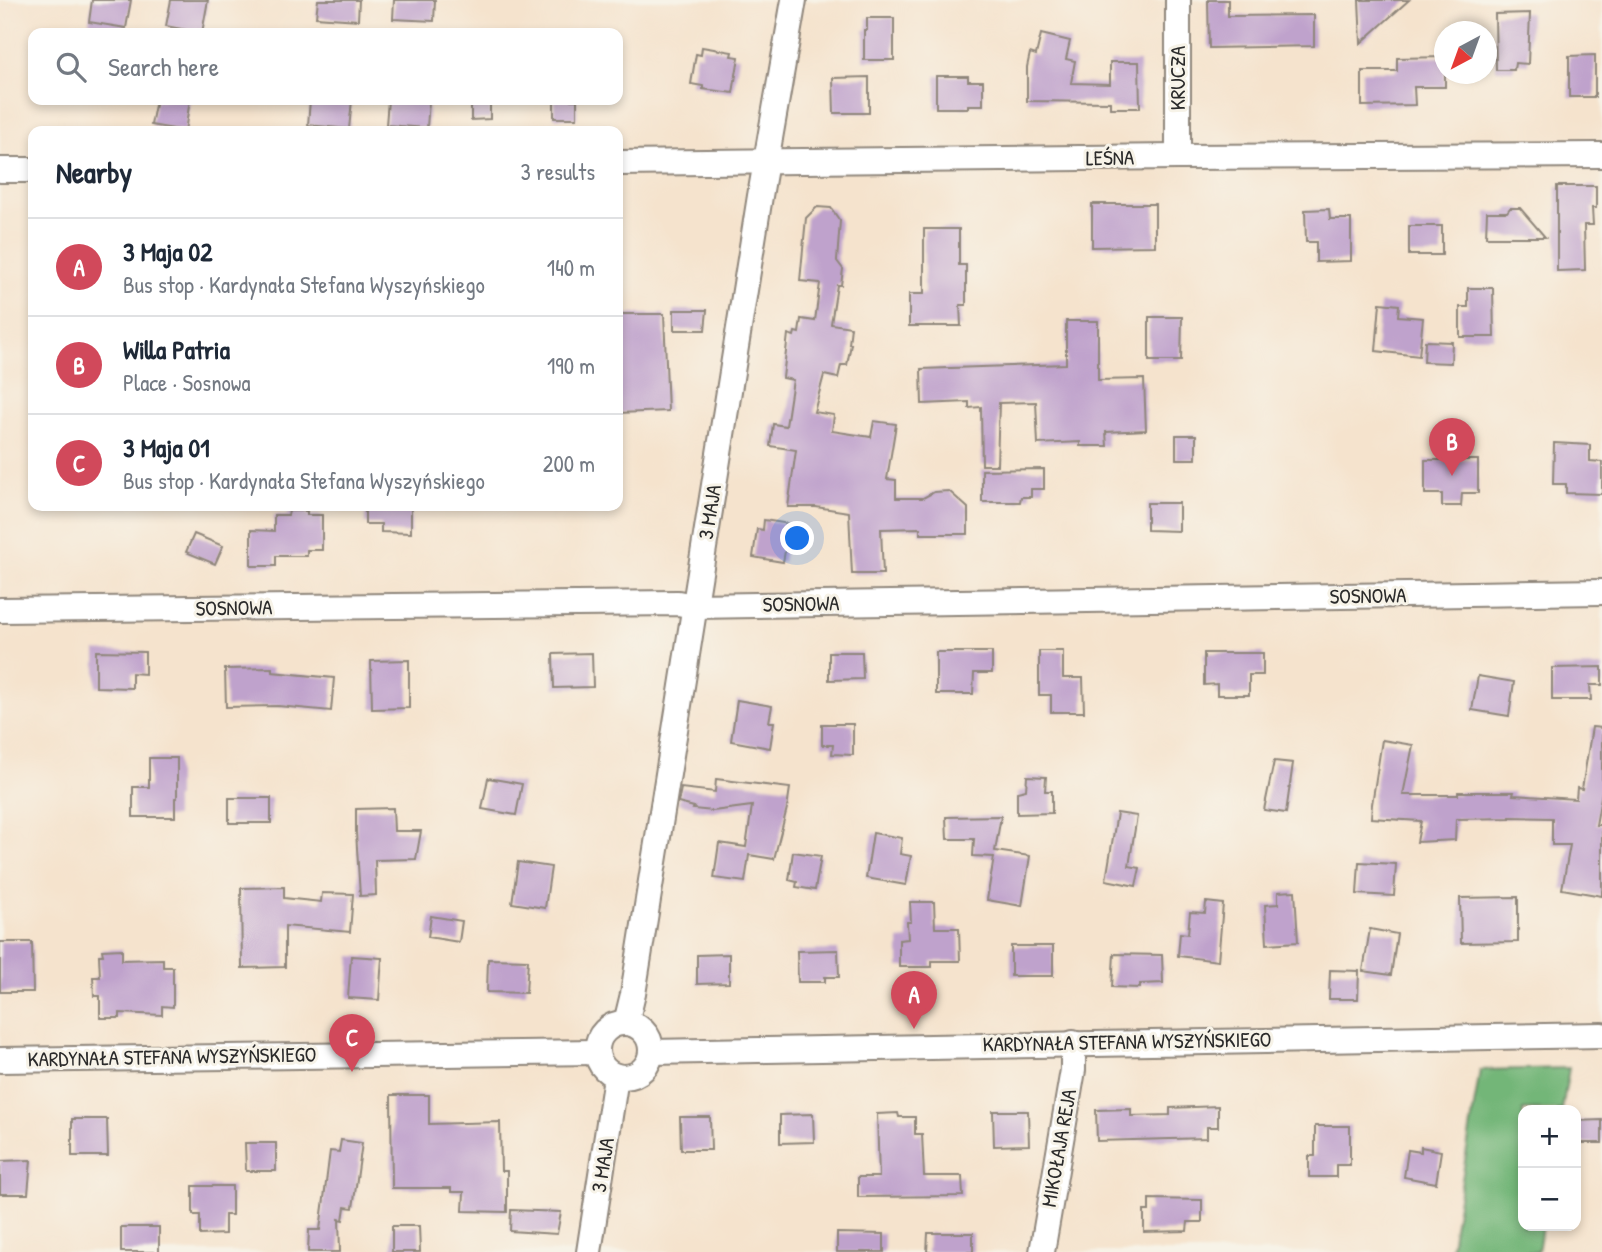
<!DOCTYPE html>
<html lang="en">
<head>
<meta charset="utf-8">
<style>
	body { margin:0; font-family:"Patrick Hand",sans-serif; background:#f2f2f3; color:#1f2937 }
	.controls { position:absolute; right:21px; bottom:21px; display:grid; overflow:hidden; border-radius:14px; box-shadow:0 4px 10px #0003 }
	.controls button { width:63px; height:63px; display:grid; place-items:center; padding:0; border:0; border-bottom:2px solid #e0e1e3; background:#fff; color:#1f2937; font:35px sans-serif }
	.compass { position:absolute; left:1434px; top:21px; width:63px; height:63px; border-radius:50%; background:#fff; box-shadow:0 4px 10px #0003; rotate:221deg }
	.you { position:absolute; left:798px; top:539px; width:24px; height:24px; margin:-18px; border:5px solid #fff; border-radius:50%; background:#1a73e8; box-shadow:0 0 0 10px #1a73e833 }
	.badge { display:grid; place-items:center; width:46px; height:46px; border-radius:50%; background:#d1495b; color:#fff; font-size:23px; font-weight:700 }
	.pin { position:absolute; translate:-50% -58px; filter:drop-shadow(0 2px 4px #0008) }
	.pin::after { content:''; position:absolute; top:37px; width:24px; height:21px; background:inherit; clip-path:polygon(0 0,100% 0,50% 100%) }
	.list { margin:0; padding:0; list-style:none }
	h2 { display:flex; justify-content:space-between; align-items:center; height:91px; margin:0; padding:0 28px; font-size:30px }
	h2 small { font-size:23px; font-weight:400; color:#747a83 }
	.list li { display:grid; grid-template-columns:46px 1fr auto; gap:21px; align-items:center; box-sizing:border-box; height:98px; padding:0 28px; border-top:2px solid #e0e1e3 }
	.list b { display:block; font-size:26px; white-space:nowrap }
	.list p { margin:0; font-size:23px; white-space:nowrap; color:#747a83 }
	.list em { font-size:23px; font-style:normal; color:#747a83 }
	.icon { flex:none; width:38px; height:38px; fill:none; stroke:currentColor; stroke-width:2; stroke-linecap:round; stroke-linejoin:round }
	.map { position:relative; flex:none; width:1602px; height:1252px; overflow:hidden }
	.search { position:absolute; background:#fff; box-shadow:0 4px 10px #0003; left:28px; top:28px; width:595px; height:77px; display:flex; align-items:center; gap:18px; box-sizing:border-box; padding:0 24px; border-radius:14px; color:#747a83; font-size:26px }
	.panel { position:absolute; background:#fff; box-shadow:0 4px 10px #0003; left:28px; top:126px; width:595px; height:385px; border-radius:14px }
	.map>svg:first-child { display:block }
	.forest { fill:#73b678; stroke:#4f7052; stroke-width:2 }
	.building { fill:#bfa2cc }
	.lines { fill:none; stroke-linecap:round; stroke-linejoin:round }
	.minor-casing { stroke:#90877c; stroke-width:28 }
	.minor { stroke:#fff; stroke-width:24 }
	.labels { text-anchor:middle; stroke-width:6; stroke-linejoin:round; paint-order:stroke }
	.street-label { font-size:21px; fill:#2b2b2b; stroke:#f7f3e8 }
</style>
</head>
<body>
<div class="map">
<svg width="1602" height="1252" viewBox="0 0 1602 1252">
	<rect width="100%" height="100%" fill="#f7f3e8"/>
	<filter id="ink" filterUnits="userSpaceOnUse"><feTurbulence type="fractalNoise" baseFrequency=".0143" numOctaves="2"/><feDisplacementMap in="SourceGraphic" scale="14" xChannelSelector="R" yChannelSelector="G"/><feConvolveMatrix kernelMatrix="1 2 1 2 8 2 1 2 1" color-interpolation-filters="sRGB"/></filter>
	<filter id="wash" filterUnits="userSpaceOnUse"><feTurbulence type="fractalNoise" baseFrequency=".00686" numOctaves="4" result="noise"/><feDisplacementMap in="SourceGraphic" scale="28" xChannelSelector="R" yChannelSelector="G"/><feGaussianBlur stdDeviation="1.57" result="paint"/><feColorMatrix in="noise" values="0 0 0 0 0 0 0 0 0 0 0 0 0 0 0 0 0 1.4 0 .05"/><feComposite in="paint" operator="in"/></filter>
	<g filter="url(#wash)">
		<rect width="100%" height="100%" fill="#f5e3cd"/>
		<!-- forest -->
		<path class="forest" d="M1569,1068l-7,42h-39v116h19l-4,26h-88l30,-182z"/>
		<g id="blocks">
			<!-- building -->
			<g class="building">
				<path d="M92,0h39l-5,28 -37,-6z"/>
				<path d="M171,0h37l-6,33 -36,-7z"/>
				<path d="M318,0h41l-1,20 -42,-3z"/>
				<path d="M394,0h41l-1,21 -41,-2z"/>
				<path d="M1208,0h20v16l86,-1v31l-105,2z"/>
				<path d="M1359,0h50l-48,43z"/>
				<path d="M1530,13l-2,51 -13,-1 -1,7h-18l-1,-56z"/>
				<path d="M867,18h27v42h-30v-30h3z"/>
				<path d="M1041,34l29,7 -4,18 9,2 -4,22 39,1v-22h29l1,46h-30v-6l-83,-1v-34l3,-14 6,2z"/>
				<path d="M702,47l30,5 -1,4 8,1 -6,36 -30,-4v-3l-12,-2 5,-30 5,1z"/>
				<path d="M1595,55v42h-26v-41z"/>
				<path d="M1445,57v30h-31l1,18 -53,1v-35h35v-13z"/>
				<path d="M936,76h32v5h15v24h-15v3h-32z"/>
				<path d="M869,77v36h-35l-1,-35z"/>
				<path d="M156,100h34l-5,31 -34,-6z"/>
				<path d="M310,100h42l-3,29 -41,-4z"/>
				<path d="M388,100h41l-2,28 -41,-3z"/>
				<path d="M471,100h19v19l-19,1z"/>
				<rect x="554" y="100" width="23" height="18"/>
				<path d="M1557,186h39v22h-4l1,17h-9l1,45 -28,1z"/>
				<path d="M1092,204h63v42l-63,1z"/>
				<path d="M817,207l14,1 9,13 -3,40 6,8 -2,16h-4l-6,39 20,3 -2,17h2l-4,21h-6l-3,13 -14,-3 -10,37 20,3 -2,16 39,6 3,-16 22,3 -9,55 9,1v18h27l11,-6 15,-1 19,17v26h-48v-6l-39,1 2,45h-31l-3,-62 -33,-5h-28l8,-57 -26,-4 3,-22 13,2 7,-46 -10,-2 5,-44 6,2 1,-4 4,1 2,-14 14,2 5,-38 -20,-2 6,-63z"/>
				<path d="M1510,208h10l25,29h-59l1,-25h20z"/>
				<path d="M1329,209l1,10h21v42l-35,1v-20h-10l-1,-32z"/>
				<rect x="1409" y="226" width="33" height="29"/>
				<path d="M924,229h35v36h7v40h-6l1,21h-52v-32h15z"/>
				<path d="M1468,288h25l1,49h-34v-30h8z"/>
				<path d="M1380,303l19,2 -1,11 25,2 -4,38 -43,-5z"/>
				<path d="M674,310h33l-2,20h-31z"/>
				<path d="M618,314h46l4,97 -50,2z"/>
				<path d="M1149,317h33l-1,44h-32z"/>
				<path d="M1066,321h32v59l46,-1 2,51 -40,2 1,14h-27v-4l-42,2 -2,-42 -37,1 -2,62h-15l-1,-58 -12,1v-6l-47,2 -1,-35 145,-5z"/>
				<path d="M1425,341l27,1 -1,21 -27,-1z"/>
				<rect x="1176" y="435" width="20" height="24"/>
				<path d="M1554,443l36,2v16l12,1v32l-36,-1v-9h-13z"/>
				<path d="M1425,460h53v33h-16l-1,13h-19v-12h-17z"/>
				<path d="M1044,469v20h-13v8h-10l-1,5h-38v-32z"/>
				<path d="M1147,503h32v28l-32,-1z"/>
				<path d="M365,506h46v27l-30,-1v-8h-16z"/>
				<path d="M289,511h18v4h15v35h-15v6h-31v10h-25v-36l23,1v-16h14z"/>
				<path d="M764,520l26,4 -7,38 -30,-5 4,-28 6,1z"/>
				<path d="M194,534l29,12 -8,18 -29,-12z"/>
				<path d="M96,651l49,1v22l-13,-1v15l-36,-1z"/>
				<path d="M1039,651h24v27h20l1,34h-33v-17h-12z"/>
				<path d="M829,652h33l1,27 -34,1z"/>
				<path d="M936,652h56v21h-18l-1,21h-37z"/>
				<path d="M592,653l1,34 -39,1 -1,-34z"/>
				<path d="M1204,653h59v22h-14v20h-32v-11l-13,1z"/>
				<path d="M409,660v48l-37,1 -1,-48z"/>
				<path d="M1602,667v18h-12l1,15h-39v-32z"/>
				<path d="M272,668v4l62,6 -3,33 -53,-5 -52,1 -1,-38z"/>
				<path d="M1478,676l36,6 -5,34 -37,-6z"/>
				<path d="M737,700l35,6 -3,16h5l-4,26 -39,-7z"/>
				<path d="M822,724h31v31l-21,-1 1,-9h-11z"/>
				<path d="M1592,727l10,1v64l-6,33h6v71l-40,-7 8,-44h-18v-27l-42,-1v1l-54,1 -1,21 -38,2 4,-21 -50,-3 1,-14 10,-64 31,5 -10,50h55v-3h56l-1,3 63,4 1,-11 5,1z"/>
				<path d="M149,758h28v40h-2v19h-42v-30h16z"/>
				<path d="M1274,761l19,2 -7,50 -22,-3z"/>
				<path d="M1027,776l19,1 -1,14h7v22l-35,1v-22l9,-2z"/>
				<path d="M488,778l34,6 -6,31 -34,-6z"/>
				<path d="M716,779l74,9 -3,20 -13,51 -25,-4 -4,27 -31,-4 5,-35 27,4 6,-41 -39,5 -20,-2 1,-2 -16,-4 3,-15 34,4z"/>
				<rect x="229" y="798" width="42" height="25"/>
				<path d="M393,808l1,23h27l-5,28 -41,1 1,35 -16,1 -4,-64v-23z"/>
				<path d="M1117,813l20,3 -8,50 11,2 -4,18 -30,-6z"/>
				<path d="M1001,816l-6,35 35,5 -8,50 -35,-6 7,-43 -21,-1 1,-17h-27l-1,-22z"/>
				<path d="M873,833l29,5 -2,16 11,2 -5,29 -40,-7z"/>
				<path d="M793,852l28,4 -6,34 -19,-3 1,-5 -8,-2z"/>
				<path d="M518,862l33,5 -6,41 -33,-5z"/>
				<path d="M1359,862l37,2 -2,32 -37,-2z"/>
				<path d="M284,887v11l37,4 1,-9 31,1 -3,38 -65,-6v41l-43,1 -1,-80z"/>
				<path d="M1295,891l3,51 -31,2 -2,-39 13,-1v-12z"/>
				<path d="M1518,897v45l-57,1 -1,-45z"/>
				<path d="M910,902h24l1,26h24l1,33h-28v6h-33v-27l9,-1 -1,-17h4z"/>
				<path d="M1206,902l17,2 -5,57 -40,-5 2,-23 8,1 2,-22 15,1z"/>
				<path d="M431,916l31,5 -3,21 -31,-5z"/>
				<path d="M1370,929l27,5 -6,41 -28,-4z"/>
				<path d="M0,942h32l1,50h-33z"/>
				<rect x="1011" y="946" width="42" height="30"/>
				<path d="M122,949v11l41,-1v8h10v40l-11,-1v9l-42,-2v5h-20v-22h-6l-1,-19h7l-1,-22h4l-1,-5z"/>
				<path d="M838,950l1,27h-14v5h-27l-1,-31z"/>
				<path d="M729,954v29l-32,1v-29z"/>
				<path d="M1114,954l48,1 1,28 -23,1v4l-28,-1z"/>
				<path d="M351,956l31,2 -3,42 -31,-2z"/>
				<path d="M488,959l40,1 -2,33 -39,-1z"/>
				<path d="M1330,970l29,1 -1,28h-29z"/>
				<path d="M391,1095h38v29l71,-2 1,49h6v41l-44,-1 1,-19h-13v-4h-59z"/>
				<path d="M1218,1106v21h-11v11l-110,3 -1,-31 35,-1v7l39,-1v-7z"/>
				<path d="M993,1111h35l1,34 -35,1z"/>
				<path d="M898,1113l1,4h16v17h7l2,42h38l1,20 -105,1v-20h21l-2,-63z"/>
				<path d="M813,1114l1,28 -34,1v-28z"/>
				<path d="M680,1117h30l1,33h-30z"/>
				<path d="M72,1119h35l1,37h-36z"/>
				<path d="M1602,1120v23h-26v-22z"/>
				<path d="M1315,1126h35v39h-14v12h-27v-21h6z"/>
				<path d="M341,1140l21,3 -9,65 -8,-1 -2,13 -4,-1 1,33h-32l1,-22h11l10,-79 9,1z"/>
				<path d="M245,1143h31v28h-30z"/>
				<path d="M1421,1147l20,4 -5,32 -32,-6 4,-27 13,2z"/>
				<path d="M31,1160l-3,34h-28v-33z"/>
				<path d="M193,1186h39v29h-7v19l-25,1v-20h-7z"/>
				<path d="M1149,1199l53,1v22h-14l-1,9 -43,1v-21h5z"/>
				<path d="M511,1210l50,2 -4,22 -47,-3z"/>
				<path d="M392,1226h27l1,26h-28z"/>
				<rect x="121" y="1227" width="38" height="25"/>
				<path d="M837,1233l47,1v18h-47z"/>
				<path d="M928,1233h45v19h-46z"/>
			</g>
		</g>
	</g>
	<g filter="url(#ink)">
		<use href="#blocks" fill-opacity="0" stroke="#90877c" stroke-width="2"/>
		<g class="lines">
			<defs>
				<g id="minor">
					<path d="M1178,157v-157"/>
					<path d="M618,163l560,-6 424,-2"/>
					<path d="M0,170h33"/>
					<path d="M0,610l678,-7 16,3 908,-14"/>
					<circle cx="624" cy="1050" r="27"/>
					<path d="M626,1023l7,-29 127,-798 34,-196"/>
					<path d="M651,1052l951,-17"/>
					<path d="M0,1060l597,-8"/>
					<path d="M589,1252l27,-175"/>
					<path d="M1042,1252l31,-182v-27"/>
				</g>
			</defs>
			<!-- minor casing -->
			<use href="#minor" class="minor-casing"/>
			<!-- minor -->
			<use href="#minor" class="minor"/>
		</g>
	</g>
	<g class="labels">
		<!-- street labels -->
		<g class="street-label">
			<text transform="translate(1178 78) rotate(-90)" y="7">KRUCZA</text>
			<text transform="translate(1110 158) rotate(-1)" y="7">LEŚNA</text>
			<text transform="translate(710 512) rotate(-81)" y="7">3 MAJA</text>
			<text transform="translate(1368 596) rotate(-1)" y="7">SOSNOWA</text>
			<text transform="translate(801 604) rotate(-1)" y="7">SOSNOWA</text>
			<text transform="translate(234 608) rotate(-1)" y="7">SOSNOWA</text>
			<text transform="translate(1127 1042) rotate(-1)" y="7">KARDYNAŁA STEFANA WYSZYŃSKIEGO</text>
			<text transform="translate(172 1057) rotate(-1)" y="7">KARDYNAŁA STEFANA WYSZYŃSKIEGO</text>
			<text transform="translate(1059 1148) rotate(-80)" y="7">MIKOŁAJA REJA</text>
			<text transform="translate(603 1165) rotate(-81)" y="7">3 MAJA</text>
		</g>
	</g>
</svg>
<div class="controls">
<button>+</button>
<button>−</button>
</div>
<svg class="compass" viewBox="-18 -18 36 36"><path d="M0-13l5 13h-10z" fill="#e53935"/><path d="M0 13l5-13h-10z" fill="#747a83"/></svg>
<div class="you"></div>
<div class="pin badge" style="left:914px;top:1029px">A</div>
<div class="pin badge" style="left:1452px;top:476px">B</div>
<div class="pin badge" style="left:352px;top:1072px">C</div>
<div class="search"><svg class="icon" aria-label="search" viewBox="0 0 24 24"><circle cx="10" cy="10" r="6"/><path d="M15 15l6 6"/></svg>Search here</div>
<section class="panel">
<h2>Nearby<small>3 results</small></h2>
<ul class="list">
<li><span class="badge">A</span><div><b>3 Maja 02</b><p>Bus stop · Kardynała Stefana Wyszyńskiego</p></div><em>140 m</em></li>
<li><span class="badge">B</span><div><b>Willa Patria</b><p>Place · Sosnowa</p></div><em>190 m</em></li>
<li><span class="badge">C</span><div><b>3 Maja 01</b><p>Bus stop · Kardynała Stefana Wyszyńskiego</p></div><em>200 m</em></li>
</ul>
</section>
</div>
</body>
</html>
